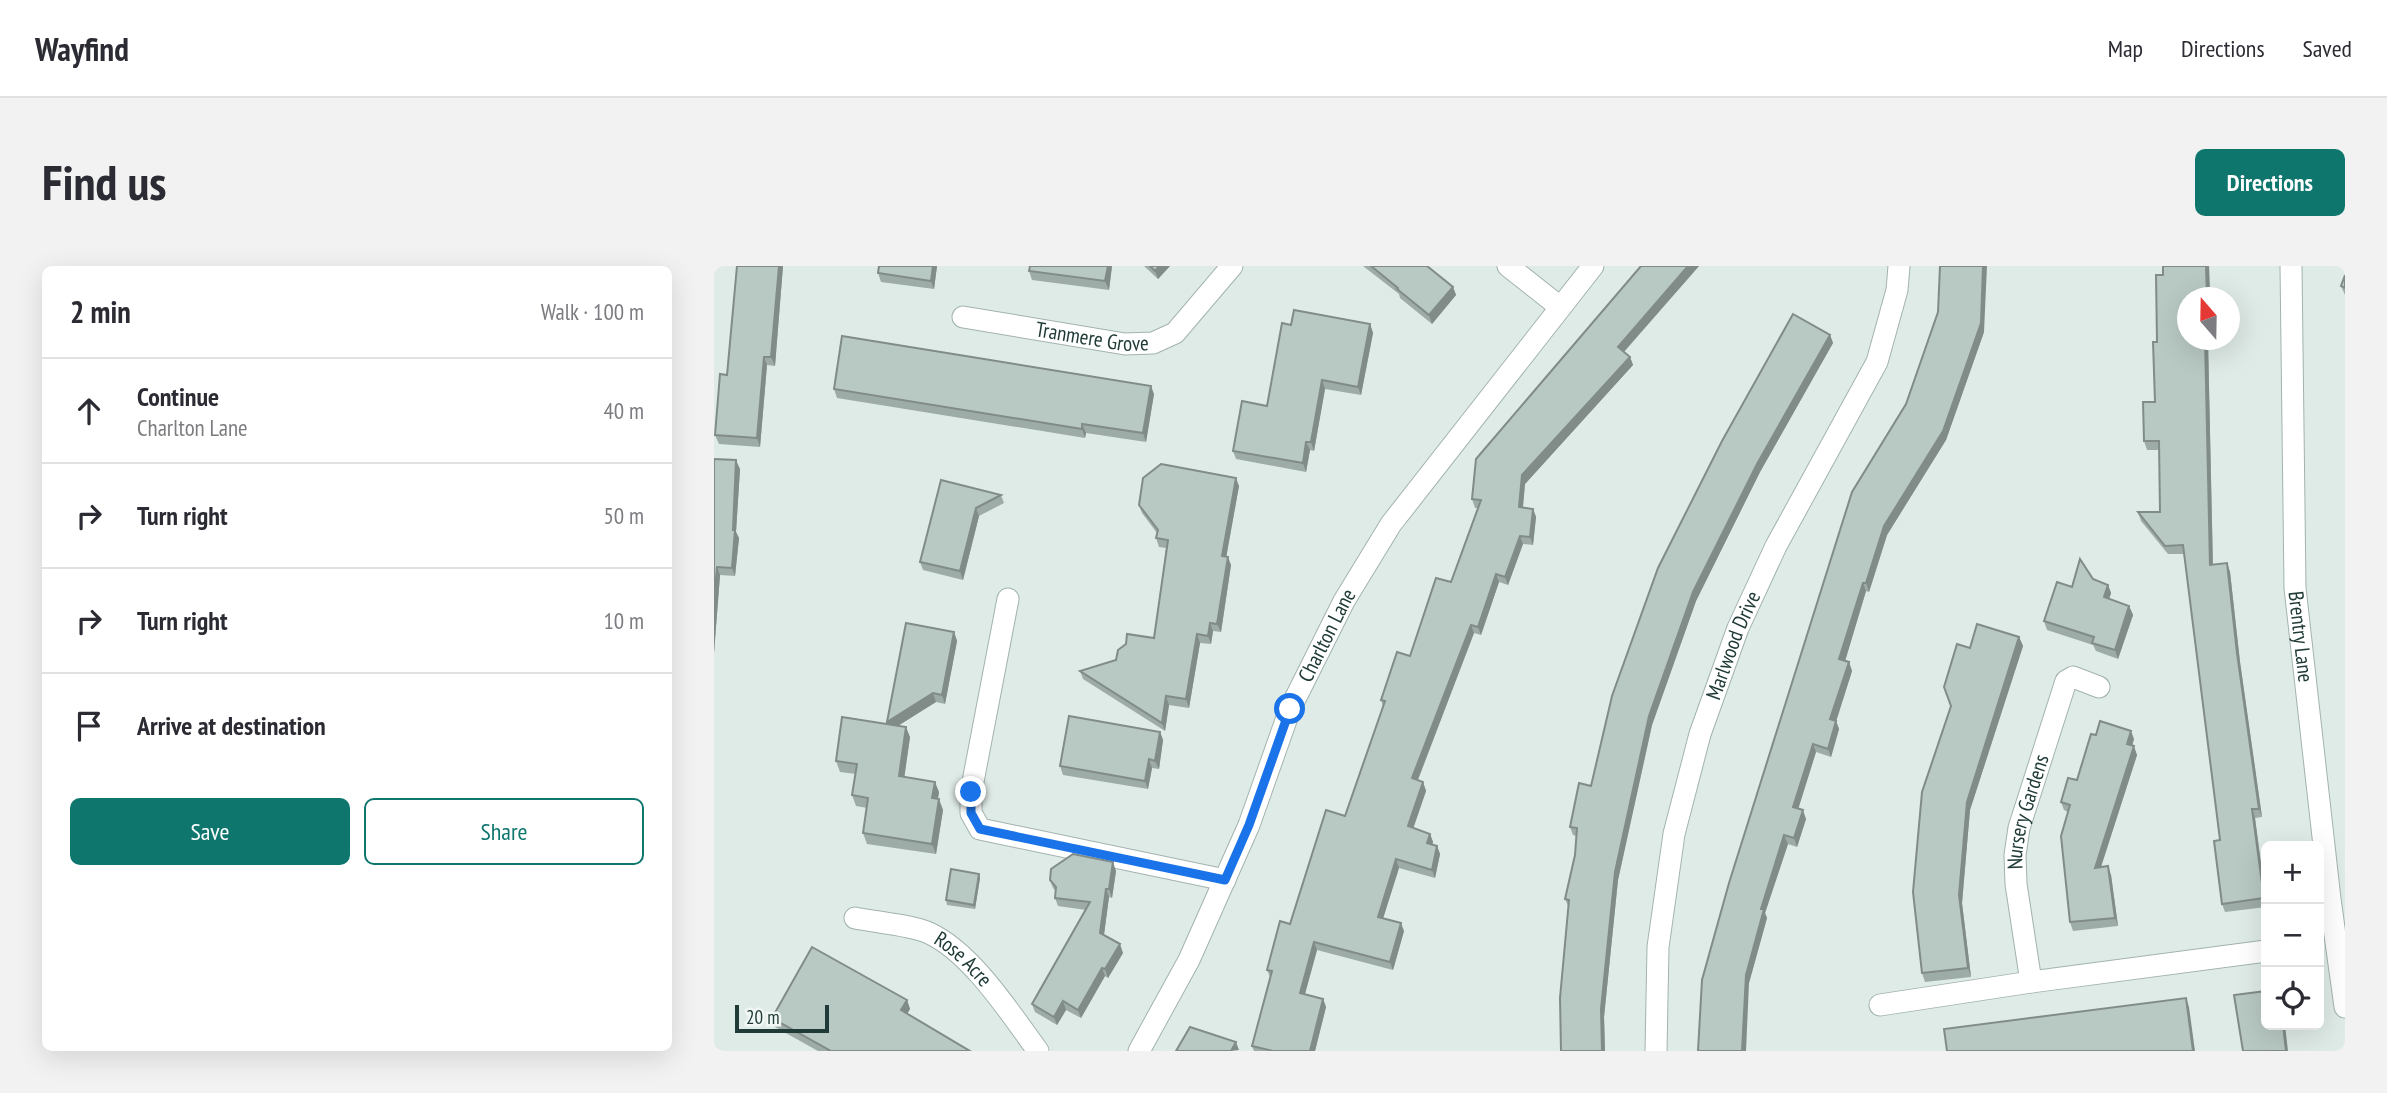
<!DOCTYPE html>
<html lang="en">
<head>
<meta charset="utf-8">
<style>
	body { margin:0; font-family:"PT Sans Narrow",sans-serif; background:#f2f2f3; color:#2b2b33 }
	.controls { position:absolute; right:21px; bottom:21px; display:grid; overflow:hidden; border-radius:10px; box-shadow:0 7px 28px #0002 }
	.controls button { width:63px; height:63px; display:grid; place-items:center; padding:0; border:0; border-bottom:2px solid #e1e1e2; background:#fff; color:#2b2b33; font:35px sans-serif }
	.compass { position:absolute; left:1463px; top:21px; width:63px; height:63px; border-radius:50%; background:#fff; box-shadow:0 7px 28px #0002; rotate:340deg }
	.scale { position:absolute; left:21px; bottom:18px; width:94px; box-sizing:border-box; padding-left:7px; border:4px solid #203b37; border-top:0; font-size:19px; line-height:24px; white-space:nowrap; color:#203b37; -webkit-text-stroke:5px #f0f7f4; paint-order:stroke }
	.stop { position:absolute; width:21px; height:21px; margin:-16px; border:5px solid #1a73e8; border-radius:50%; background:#fff }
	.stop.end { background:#1a73e8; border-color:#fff; box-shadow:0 2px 7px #0008 }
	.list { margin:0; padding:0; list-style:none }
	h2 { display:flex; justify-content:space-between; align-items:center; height:91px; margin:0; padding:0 28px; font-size:30px }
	h2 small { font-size:23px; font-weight:400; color:#7c7c81 }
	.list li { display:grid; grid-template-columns:46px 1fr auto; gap:21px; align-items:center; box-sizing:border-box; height:105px; padding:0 28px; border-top:2px solid #e1e1e2 }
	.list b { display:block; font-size:26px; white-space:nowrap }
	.list p { margin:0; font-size:23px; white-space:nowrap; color:#7c7c81 }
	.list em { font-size:23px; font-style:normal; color:#7c7c81 }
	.actions { display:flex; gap:14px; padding:21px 28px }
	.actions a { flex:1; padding:16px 0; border:2px solid #0f766e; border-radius:10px; text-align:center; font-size:24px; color:#0f766e }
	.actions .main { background:#0f766e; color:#fff }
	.icon { flex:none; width:38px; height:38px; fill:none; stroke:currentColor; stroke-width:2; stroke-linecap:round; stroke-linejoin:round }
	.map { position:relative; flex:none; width:1631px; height:785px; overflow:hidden; border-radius:10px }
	header { display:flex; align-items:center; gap:42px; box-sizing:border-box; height:98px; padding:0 35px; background:#fff; border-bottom:2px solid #e1e1e2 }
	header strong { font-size:33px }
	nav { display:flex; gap:38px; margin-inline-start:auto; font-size:24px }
	.intro { display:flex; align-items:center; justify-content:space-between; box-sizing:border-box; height:168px; padding:0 42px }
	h1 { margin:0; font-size:49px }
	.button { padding:18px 32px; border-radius:10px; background:#0f766e; color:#fff; font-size:24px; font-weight:700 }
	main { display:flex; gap:42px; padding:0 42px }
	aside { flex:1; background:#fff; border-radius:10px; box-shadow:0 7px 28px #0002 }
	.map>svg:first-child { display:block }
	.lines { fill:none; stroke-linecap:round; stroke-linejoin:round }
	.minor-casing { stroke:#a2b3af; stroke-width:23 }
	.minor { stroke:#fff; stroke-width:21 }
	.wall { fill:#9eaca8 }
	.shaded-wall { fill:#818c88 }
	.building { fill:#b8c8c3; stroke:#818c88; stroke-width:2 }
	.route { stroke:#1a73e8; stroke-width:9 }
	.labels { text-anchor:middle; stroke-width:6; stroke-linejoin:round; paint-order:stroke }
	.street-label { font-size:21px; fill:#203b37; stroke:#f0f7f4 }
</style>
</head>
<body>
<header>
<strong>Wayfind</strong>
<nav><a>Map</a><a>Directions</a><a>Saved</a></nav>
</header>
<div class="intro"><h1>Find us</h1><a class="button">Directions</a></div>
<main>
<aside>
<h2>2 min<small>Walk · 100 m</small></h2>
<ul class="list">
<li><svg class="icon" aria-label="ahead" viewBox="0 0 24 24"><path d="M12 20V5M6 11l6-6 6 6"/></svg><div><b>Continue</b><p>Charlton Lane</p></div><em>40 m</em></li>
<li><svg class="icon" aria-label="right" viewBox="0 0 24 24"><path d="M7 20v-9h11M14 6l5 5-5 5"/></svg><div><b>Turn right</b></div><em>50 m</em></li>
<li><svg class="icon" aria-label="right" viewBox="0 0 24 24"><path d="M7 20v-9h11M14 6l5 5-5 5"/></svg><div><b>Turn right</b></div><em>10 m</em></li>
<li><svg class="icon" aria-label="arrive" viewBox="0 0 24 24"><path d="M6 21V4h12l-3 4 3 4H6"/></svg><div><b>Arrive at destination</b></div></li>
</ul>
<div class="actions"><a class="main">Save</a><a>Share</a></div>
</aside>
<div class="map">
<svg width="1631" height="785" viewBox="0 0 1631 785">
	<rect width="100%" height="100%" fill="#dfebe7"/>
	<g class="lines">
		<defs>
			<g id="minor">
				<path d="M794,0l52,41"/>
				<path id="s1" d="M1577,0l4,322 35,311 15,108"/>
				<path id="s2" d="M249,51l162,27 28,-1 22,-10 57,-67"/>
				<path d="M294,333l-37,193v21l9,16 245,51"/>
				<path id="s3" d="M141,652c20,4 57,7 74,15 43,20 81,80 109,118"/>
				<path id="s4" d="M1317,716l-15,-98 -1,-29 4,-27 47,-147 7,-4 26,10"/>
				<path d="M1166,739l151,-23 235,-31"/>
				<path id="s5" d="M425,785l50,-91 60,-135 41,-116 54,-108 47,-77 202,-258"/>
				<path id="s6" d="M942,785l2,-104 16,-113 26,-100 38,-106 38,-82 101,-184 20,-72 2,-24"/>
			</g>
		</defs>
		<!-- minor casing -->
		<use href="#minor" class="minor-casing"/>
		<!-- minor -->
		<use href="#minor" class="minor"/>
	</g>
	<!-- wall -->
	<g class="wall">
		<path d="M69,0l-8,100 -8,-1 -7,82 -41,-3 -4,-9 12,-60z"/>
		<path d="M223,0l-3,23 -53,-7 -3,-9z"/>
		<path d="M316,0h82l-3,24 -77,-10 -3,-9z"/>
		<path d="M430,0h26l-12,13z"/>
		<path d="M649,0h64l26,21 3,8 -24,29 -32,-26 -1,-4z"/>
		<path d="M927,0h58l-75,86 6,5 3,8 -108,119 -2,24 10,1 3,8 -3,28 -10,-1 -15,41 -9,-3 -18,53 -7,-2 -56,147 5,2 3,9 -13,37 17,6 3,8 -1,2 5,2 3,8 -5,24 -36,-10 -16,50 21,13 -11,39 -76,-20 -12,44 18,5 3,8 -11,44h-61l-2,-5 18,-69 -3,-7 78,-154 38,-110 -2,-6 29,-44 41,-74 27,-74h-3l-3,-9z"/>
		<path d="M1449,0h46l1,32 -22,42h20l5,225 14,-2 3,9 10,90 22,155 -7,1 11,81v8l-41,5 -3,-8 -2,-64 -36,-286h-16l-27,-33 -3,-9h22l-1,-62h-12l-3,-9 11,-39 2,-60z"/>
		<path d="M1631,9v20l-4,-9z"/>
		<path d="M656,58l3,9 -12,62 -36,-6 -11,62 -4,-1 -4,22 -70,-13 -3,-8 34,-45 24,-81z"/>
		<path d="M1270,66l-38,108 -59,95 -18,57 -3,-1 -21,70 4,1 3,9 -16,50 3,8 -8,28 -15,-5 -18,57 8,10 -9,28 -9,-3 -23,69 2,5 -18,65 -51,68 154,-559z"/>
		<path d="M1116,69l3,8 -73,129 -64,129 -44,124 -34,155 -14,137 1,34h-44l8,-143 -4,-9 10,-44 1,-19 -3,-1 -3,-8z"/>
		<path d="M120,123l320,5 -8,48 -60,-9 -1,5 -248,-40z"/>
		<path d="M0,193l26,10 -4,63 3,6 -4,38 -15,-1 -6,78z"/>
		<path d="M227,214l60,15 3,8 -25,13 -16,64 -40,-10 -3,-8z"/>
		<path d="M525,220l-13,71 5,8 -10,67 -8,-1 -2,13 -11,-1 -11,65 -20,-3 -4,26 -82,-52 -3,-8 36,-11 38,-22 12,-90 -7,-1 -3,-9 1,-5 -15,-20 -3,-8z"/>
		<path d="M1379,313l15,6 3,8 -2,6 20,7 4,9 -15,44 -22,-8 -3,-6 -46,-15 -3,-9 28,-34z"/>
		<path d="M240,366l3,9 -12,63 -9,-2 -38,23 12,12 -6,40 35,15 -1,7 5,11 -7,44 -69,-10 -4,-11 4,-25 -11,-2 -4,-11 4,-21 -16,-2 -4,-11 52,-37 -1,-2z"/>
		<path d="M1305,371l4,9 -53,164 -8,93 9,74 -46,5 -3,-9 29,-267 19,-58z"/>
		<path d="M446,466l3,8 -4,29 -7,-1 -4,21 -85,-14 -3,-9z"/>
		<path d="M1382,469l38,4 -2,7 5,9 -36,112 10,8 7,51 -45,5 -3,-9 -2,-110 -4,-2 -3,-8 16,-22z"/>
		<path d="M402,605l-4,27 -3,-1 -5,38 19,18 -15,25 -3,-2 -24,42 -15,-8 -9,15 -22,-13 -3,-8 54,-94 -28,-4 -3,-8 1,-7 -3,-3 -3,-8z"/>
		<path d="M266,612l-5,31 -28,-4 -1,-5z"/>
		<path d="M193,734l3,9 -3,5 63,37h-152l-43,-24 -3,-9z"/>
	</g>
	<!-- shaded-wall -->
	<g class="shaded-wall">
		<path d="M65,0h4l-8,100 -4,-9z"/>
		<path d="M219,0h4l-3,23 -3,-8z"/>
		<path d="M394,0h4l-3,24 -4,-9z"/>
		<path d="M445,0h11l-12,13 -3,-8z"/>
		<path d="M974,0h11l-78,89 -3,-8z"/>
		<path d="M1269,0h4l-3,66 -38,108 -59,95 -18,57 -3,-9 18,-57z"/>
		<path d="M1492,0h3l1,32h-3z"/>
		<path d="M739,21l3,8 -24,29 -3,-9z"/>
		<path d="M656,58l3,9 -12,62 -3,-8z"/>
		<path d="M1116,69l3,8 -73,129 -64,129 -44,124 -34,155 -14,137 1,34h-3l-1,-42 14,-137 34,-156 44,-124 64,-128z"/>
		<path d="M1491,74h3l5,234 -3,-9z"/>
		<path d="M50,91l3,8 -7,82 -3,-9z"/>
		<path d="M916,91l3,8 -108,119 -3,31 -3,-8 3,-32z"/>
		<path d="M608,114l3,9 -11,62 -3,-9z"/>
		<path d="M437,120l3,8 -8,48 -3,-9z"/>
		<path d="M368,158l4,9 -1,5 -3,-9z"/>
		<path d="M592,176l4,8 -4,22 -3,-9z"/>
		<path d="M22,194l4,9 -4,63 3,6 -4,38 -3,-8 1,-38z"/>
		<path d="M522,212l3,8 -14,78 -3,-8z"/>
		<path d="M262,242l3,8 -16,64 -3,-9z"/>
		<path d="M819,243l3,8 -3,28 -3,-8z"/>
		<path d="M806,270l3,8 -15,41 -3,-8z"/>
		<path d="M514,291l3,8 -10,67 -4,-8z"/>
		<path d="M1513,297l3,9 10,90 22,155 -3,-8 -22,-156z"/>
		<path d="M3,301l3,8 -6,78v-51z"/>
		<path d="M782,308l3,8 -18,53 -3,-8z"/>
		<path d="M1149,317l3,8 -23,77 -4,-9z"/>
		<path d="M1394,319l3,8 -4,13 -3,-9z"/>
		<path d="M1415,340l4,9 -15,44 -3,-9z"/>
		<path d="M496,357l3,8 -2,13 -3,-8z"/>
		<path d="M757,359l3,8 -59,154 -3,-9z"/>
		<path d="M240,366l3,9 -12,63 -3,-9z"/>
		<path d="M483,368l3,9 -11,65 -3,-9z"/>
		<path d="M1305,371l4,9 -53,164 -8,93 9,74 -3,-9 -9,-73 8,-93z"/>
		<path d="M1135,396l3,9 -18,57 -4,-9z"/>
		<path d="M219,427l3,9 -46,29 -3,-9z"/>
		<path d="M452,430l3,9 -4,26 -3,-8z"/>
		<path d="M1122,455l3,8 -8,28 -3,-8z"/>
		<path d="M192,461l4,10 -7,50 -4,-11z"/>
		<path d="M1417,465l3,8 -4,14 -3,-9z"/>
		<path d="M446,466l3,8 -4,29 -4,-8z"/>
		<path d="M1099,478l3,8 -20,64 -3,-9z"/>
		<path d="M1420,480l3,9 -39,121 -3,-8z"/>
		<path d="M435,493l3,9 -4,21 -3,-8z"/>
		<path d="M221,516l4,10 -3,17 -4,-11z"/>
		<path d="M709,516l3,9 -15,44 -3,-9z"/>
		<path d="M225,533l4,11 -7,44 -4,-10z"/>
		<path d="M1538,543l3,9 11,86 -2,-6z"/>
		<path d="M1089,544l3,9 -9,28 -3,-9z"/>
		<path d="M716,568l3,8 -3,9 -3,-8z"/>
		<path d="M1070,569l4,9 -23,69 2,5 -18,65 -3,68h-4l4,-76 15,-66z"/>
		<path d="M723,580l3,8 -5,24 -3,-8z"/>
		<path d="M682,593l3,9 -18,57 -3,-8z"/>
		<path d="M399,596l3,9 -4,27 -3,-9z"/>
		<path d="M1394,600l3,9 7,51 -3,-8z"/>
		<path d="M265,608l1,4 -5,31 -1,-4z"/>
		<path d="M392,623l3,8 -6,45 -3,-9z"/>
		<path d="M687,657l3,8 -11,39 -3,-8z"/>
		<path d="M600,676l3,8 -14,51 -3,-8z"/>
		<path d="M406,678l3,9 -15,25 -3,-9z"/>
		<path d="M388,702l3,8 -24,42 -3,-8z"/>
		<path d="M1472,732l3,9 6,44h-2z"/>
		<path d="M609,733l3,8 -11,44h-5z"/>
		<path d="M193,734l3,9 -6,10 -3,-9z"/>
		<path d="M349,735l3,9 -9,15 -3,-8z"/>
		<path d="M1569,759h2l3,26h-2z"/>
		<path d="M522,776l3,8 -8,1z"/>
	</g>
	<!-- building -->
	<g class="building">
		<path d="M23,0h42l-8,91h-7l-7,81 -42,-3 5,-61 7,1z"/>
		<path d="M165,0h54l-2,15 -53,-8z"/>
		<path d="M316,0h78l-3,15 -76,-10z"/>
		<path d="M436,0h9l-4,5z"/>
		<path d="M657,0h56l26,21 -24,28 -32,-26 1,-1z"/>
		<path d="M927,0h47l-70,81 12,10 -108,118 -3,32 14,2 -3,28 -10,-1 -15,41 -9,-3 -18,53 -7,-2 -59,153 11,4 -15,44 22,8 -3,9 10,3 -5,24 -36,-11 -18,58 23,6 -11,39 -76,-20 -14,51 23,6 -13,52h-37l-21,-5 20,-75 -5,-1 13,-49 10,3 36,-114 19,6 40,-115 -4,-1 16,-48 13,4 26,-78 15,4 30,-82 -9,-1 4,-40z"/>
		<path d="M1226,0h43l-2,57 -38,108 -59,95 -18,57h-3l-24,76 10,3 -19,57 6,2 -8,28 -15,-5 -20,63 10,3 -9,28 -10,-3 -23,74h3l-18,66 -4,76h-44l4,-71 27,-97 123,-391 54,-88 32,-92z"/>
		<path d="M1449,0h43l1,32h-19v42h17l5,225 17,-2 10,90 22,156h-7l12,89 -42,6 -8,-63 6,-1 -37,-295 -18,1 -27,-34h22l-1,-71h-15l-1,-39h12l-2,-60h4l-1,-67h7z"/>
		<path d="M1631,9v13l-4,-2z"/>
		<path d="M580,44l76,14 -12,63 -36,-7 -11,62h-5l-3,21 -70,-12 9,-50 25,5 15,-83 9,2z"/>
		<path d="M1079,48l37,21 -73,129 -64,128 -44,124 -34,156 -14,137 1,42h-41l-1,-53 9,-98 -4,-1 10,-44 2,-27 -7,-1 9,-44 12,3 21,-90 46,-128 64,-127z"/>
		<path d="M128,70l309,50 -8,47 -61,-9v5l-248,-40z"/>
		<path d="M0,193l22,1 -3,70h2l-3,38 -15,-1 -3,35z"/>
		<path d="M447,198l75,14 -14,78 6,1 -11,67 -7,-1 -2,13 -11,-2 -11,65 -20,-3 -4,27 -82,-52 36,-11 2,-10 8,-6 1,-10 27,4 14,-98 -12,-2 2,-8 -19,-25 4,-27z"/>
		<path d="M227,214l60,15 -25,13 -16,63 -40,-9z"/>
		<path d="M1366,293l13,20 15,6 -4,12 25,9 -14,44 -23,-7 2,-6 -50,-16 13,-39 15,5z"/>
		<path d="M192,357l48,9 -12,63 -9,-2 -46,29z"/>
		<path d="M1263,358l42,13 -52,165 -8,93 9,73 -46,5 -9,-81 9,-100 29,-86 -7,-19 13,-43 13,4z"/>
		<path d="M355,450l91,16 -5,29 -6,-2 -4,22 -85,-15z"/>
		<path d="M128,451l64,10 -7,49 36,6 -3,16 7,1 -7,45 -69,-11 5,-35 -16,-3 5,-31 -21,-3z"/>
		<path d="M1386,455l31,10 -4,13 7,2 -39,122 13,-2 7,52 -45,4 -9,-86 9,-31 -9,-3 7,-24 9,2 14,-46 5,1z"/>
		<path d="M359,588l40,8 -4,27h-3l-6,44 20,11 -15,25 -3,-1 -24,42 -15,-9 -9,16 -22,-13 58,-102 -35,-4 1,-11 -6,-7 1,-11z"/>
		<path d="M237,603l28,5 -5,31 -28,-5z"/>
		<path d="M98,681l95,53 -6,10 69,41h-142l1,-1 -57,-32z"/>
		<path d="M1552,725v34h17l3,26h-43l-9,-56z"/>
		<path d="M1472,732l7,53h-246l-3,-22z"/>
		<path d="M476,761l46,15 -5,9h-55z"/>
	</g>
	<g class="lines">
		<!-- route -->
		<path class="route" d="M257,526v21l9,16 245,51 24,-55 41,-116"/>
	</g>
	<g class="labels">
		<!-- street labels -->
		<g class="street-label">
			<text dy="7" stroke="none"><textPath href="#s2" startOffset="131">Tranmere Grove</textPath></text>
			<text dy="7" stroke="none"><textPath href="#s5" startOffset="457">Charlton Lane</textPath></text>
			<text dy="7" stroke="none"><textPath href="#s1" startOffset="371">Brentry Lane</textPath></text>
			<text dy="7" stroke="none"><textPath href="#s6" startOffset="416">Marlwood Drive</textPath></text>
			<text dy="7" stroke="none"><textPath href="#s4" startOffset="173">Nursery Gardens</textPath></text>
			<text dy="7" stroke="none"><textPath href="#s3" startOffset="119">Rose Acre</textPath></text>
		</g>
	</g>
</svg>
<div class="controls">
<button>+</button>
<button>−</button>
<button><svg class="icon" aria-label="locate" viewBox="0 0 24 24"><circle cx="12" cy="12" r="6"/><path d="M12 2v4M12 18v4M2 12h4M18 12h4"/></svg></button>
</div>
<svg class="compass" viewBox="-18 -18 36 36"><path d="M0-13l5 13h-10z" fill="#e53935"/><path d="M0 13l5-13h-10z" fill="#7c7c81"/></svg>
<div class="scale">20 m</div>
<div class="stop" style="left:576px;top:443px"></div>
<div class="stop end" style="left:257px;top:526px"></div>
</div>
</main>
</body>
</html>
